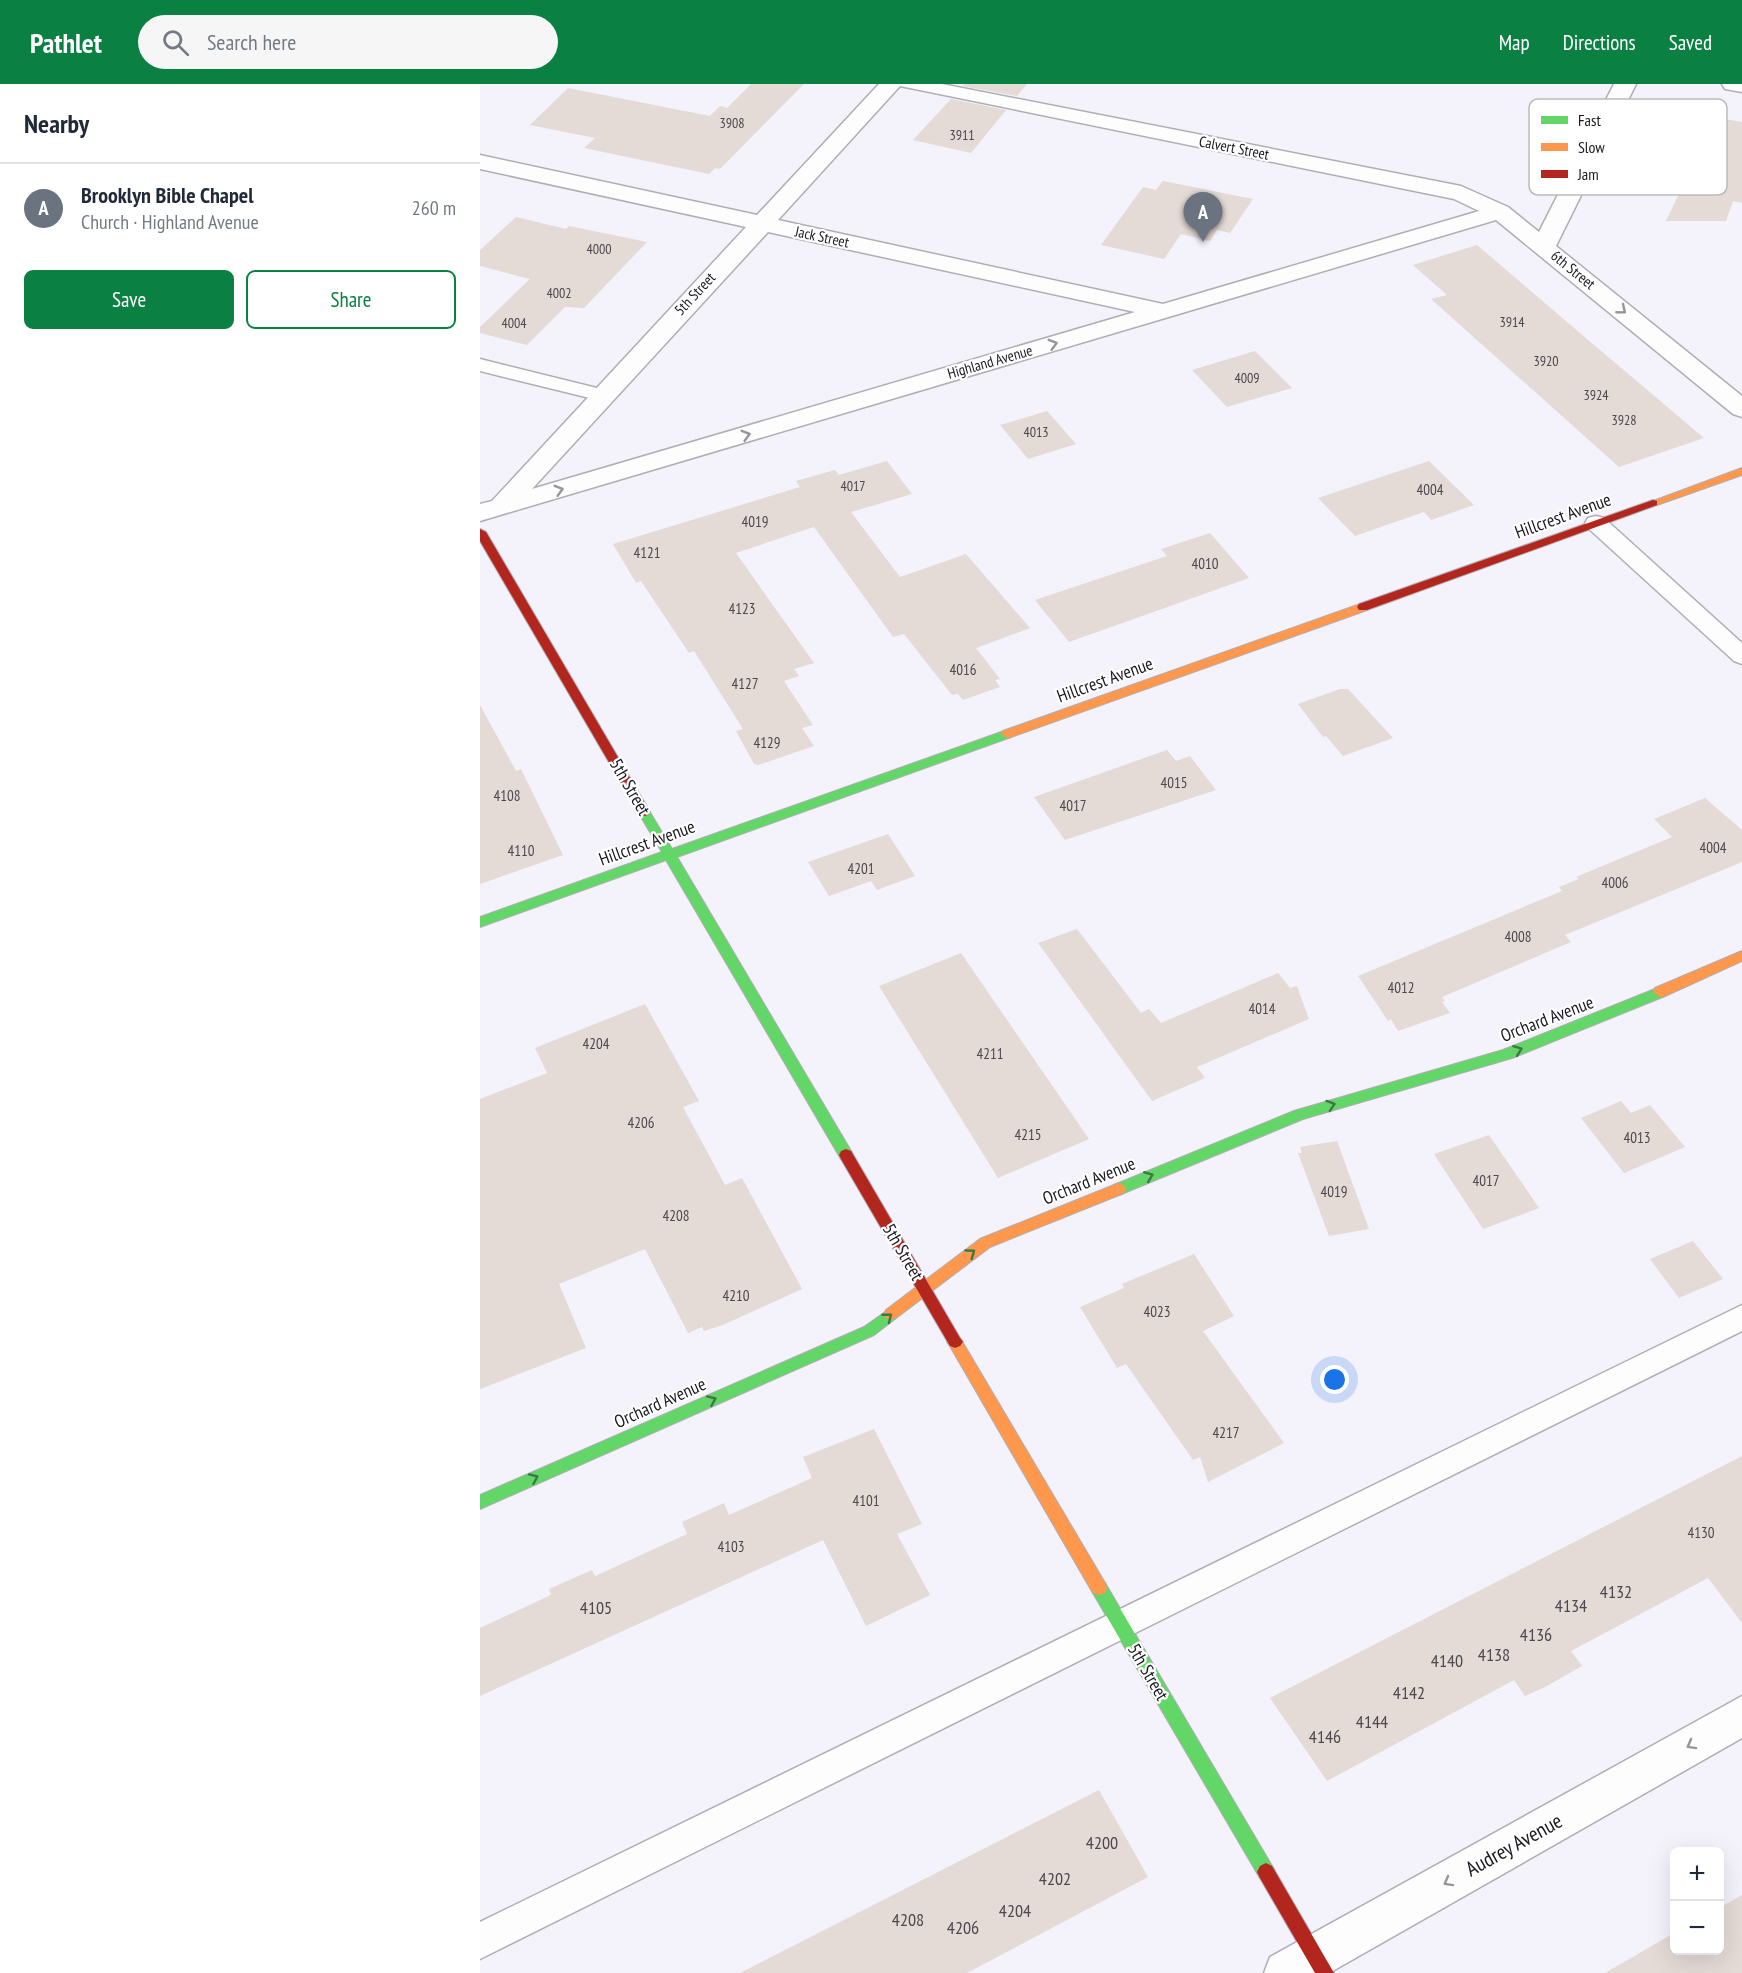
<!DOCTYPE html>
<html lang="en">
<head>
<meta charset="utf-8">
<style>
	body { margin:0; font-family:"PT Sans Narrow",sans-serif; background:#f6f6f7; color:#1f2937 }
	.controls { position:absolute; right:18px; bottom:18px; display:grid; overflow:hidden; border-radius:9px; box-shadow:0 6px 24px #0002 }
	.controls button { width:54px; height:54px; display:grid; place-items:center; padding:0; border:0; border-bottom:2px solid #e0e1e3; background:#fff; color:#1f2937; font:30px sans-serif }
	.you { position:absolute; left:855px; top:1296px; width:21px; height:21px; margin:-15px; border:4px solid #fff; border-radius:50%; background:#1a73e8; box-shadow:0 0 0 9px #1a73e833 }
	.badge { display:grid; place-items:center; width:39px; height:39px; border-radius:50%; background:#0b8043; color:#fff; font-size:20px; font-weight:700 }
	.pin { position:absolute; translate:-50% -50px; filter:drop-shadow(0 2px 3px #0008) }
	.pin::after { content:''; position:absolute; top:32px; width:21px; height:18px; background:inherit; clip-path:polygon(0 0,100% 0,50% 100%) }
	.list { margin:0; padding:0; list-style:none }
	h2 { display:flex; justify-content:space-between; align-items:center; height:78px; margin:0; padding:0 24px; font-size:26px }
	h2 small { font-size:20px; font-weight:400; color:#747a83 }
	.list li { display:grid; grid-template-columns:39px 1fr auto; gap:18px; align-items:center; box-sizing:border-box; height:90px; padding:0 24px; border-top:2px solid #e0e1e3 }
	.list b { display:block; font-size:22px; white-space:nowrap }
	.list p { margin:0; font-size:20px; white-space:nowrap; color:#747a83 }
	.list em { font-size:20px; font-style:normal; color:#747a83 }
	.actions { display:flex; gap:12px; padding:18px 24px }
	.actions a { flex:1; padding:14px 0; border:2px solid #0b8043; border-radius:9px; text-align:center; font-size:21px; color:#0b8043 }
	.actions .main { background:#0b8043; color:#fff }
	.icon { flex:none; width:33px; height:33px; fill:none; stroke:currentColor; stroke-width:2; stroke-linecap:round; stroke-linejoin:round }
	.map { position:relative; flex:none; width:1262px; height:1889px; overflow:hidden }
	header { display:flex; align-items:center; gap:36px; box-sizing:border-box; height:84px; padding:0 30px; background:#0b8043; color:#fff }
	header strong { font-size:28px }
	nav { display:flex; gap:33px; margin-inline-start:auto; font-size:21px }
	.search { width:420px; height:54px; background:#f6f6f7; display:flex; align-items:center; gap:15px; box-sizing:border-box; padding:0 21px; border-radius:33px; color:#747a83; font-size:22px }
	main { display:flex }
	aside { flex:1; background:#fff }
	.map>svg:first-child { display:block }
	.building { fill:#e4dad6 }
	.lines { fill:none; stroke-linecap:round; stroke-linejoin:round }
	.lane-casing { stroke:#afaeb5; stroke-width:3 }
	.street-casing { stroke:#afaeb5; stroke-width:3 }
	.fast-casing { stroke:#afaeb5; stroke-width:2 }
	.slow-casing { stroke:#afaeb5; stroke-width:2 }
	.jam-casing { stroke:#afaeb5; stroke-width:2 }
	.lane { fill:#fdfdfe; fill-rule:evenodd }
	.street { fill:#fdfdfe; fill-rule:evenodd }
	.fast { fill:#63d668; fill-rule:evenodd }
	.slow { fill:#ff974d; fill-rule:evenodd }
	.jam { fill:#b3261e; fill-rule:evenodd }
	.oneway { stroke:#96969a }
	.oneway2 { stroke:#3e7744 }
	.labels { text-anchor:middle; stroke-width:4.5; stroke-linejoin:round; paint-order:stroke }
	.far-number-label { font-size:14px; fill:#4c484e }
	.far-street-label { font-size:15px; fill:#191820; stroke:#fff }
	.number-label { font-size:15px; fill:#4c484e }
	.street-label { font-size:18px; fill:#191820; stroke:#fff }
	.near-number-label { font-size:18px; fill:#4c484e }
	.near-street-label { font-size:21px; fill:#191820; stroke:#fff }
	.key { fill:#fff; stroke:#bababc; stroke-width:1.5 }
	.key-label { font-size:16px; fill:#191820 }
</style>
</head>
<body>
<header>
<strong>Pathlet</strong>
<div class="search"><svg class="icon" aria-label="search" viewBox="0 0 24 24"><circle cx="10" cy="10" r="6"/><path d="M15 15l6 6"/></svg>Search here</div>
<nav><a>Map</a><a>Directions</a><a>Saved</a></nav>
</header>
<main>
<aside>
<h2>Nearby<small></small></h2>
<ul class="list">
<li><span class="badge" style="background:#6b7280">A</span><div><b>Brooklyn Bible Chapel</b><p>Church · Highland Avenue</p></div><em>260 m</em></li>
</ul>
<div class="actions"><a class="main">Save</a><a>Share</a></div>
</aside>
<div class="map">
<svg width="1262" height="1889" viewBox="0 0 1262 1889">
	<rect width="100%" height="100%" fill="#f4f2fa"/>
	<!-- building -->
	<g class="building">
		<path d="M271,0h53l-84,85 -5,-1 -6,6 -125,-26 11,-10 -65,-13 38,-37 142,28 10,-10 7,2z"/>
		<path d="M485,0h62l-10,12 -54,-10z"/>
		<path d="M471,15l55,11 -35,43 -58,-13z"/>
		<path d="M1209,29l53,9v81l-9,-2 -7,20h-60l24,-50 -28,-5z"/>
		<path d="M683,97l90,18 -23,34 -13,-3 -7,11 -29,-7 -17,25 -63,-14 42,-58 13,3z"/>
		<path d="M36,133l50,12 3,-3 78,16 -63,66 -19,-1 -38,38 -47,-12v-6l50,-48 -50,-13v-16z"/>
		<path d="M997,161l110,94 117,99 -85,29 -188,-168 16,-4 -34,-30z"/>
		<path d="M775,267l37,37 -65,19 -35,-37z"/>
		<path d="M567,327l29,33 -48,15 -28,-34z"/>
		<path d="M407,377l25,33 -61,18 49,65 66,-23 64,74 -54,20 24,31 -5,1 5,7 -37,13 -5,-6 -6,1 -48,-61 -11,3 -79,-110 -78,26 78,110 -20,6 5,7 -15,5 29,44 -11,3 12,18 -56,19 -4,-1 -18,-33 7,-2 -49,-78 -5,2 -48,-72 -5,2 -23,-39 187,-57 -4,-6 39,-11 4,5z"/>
		<path d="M949,377l45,44 -43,15 -7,-8 -69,24 -37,-38z"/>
		<path d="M730,449l39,45 -180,64 -34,-42 132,-44 -6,-7z"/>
		<path d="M860,605h8l45,49 -50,18 -17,-20 -3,1 -25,-33z"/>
		<path d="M0,621l36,66 5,-2 42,86 -83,29z"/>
		<path d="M687,666l9,11 14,-5 26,34 -151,50 -31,-43z"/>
		<path d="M1225,714l37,32v32l-177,73 6,7 -129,55 3,4 -3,1 8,11 -52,18 -7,-12 -3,2 -30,-45 204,-85 -3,-4 20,-8 -3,-2 96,-40 -18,-18z"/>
		<path d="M408,750l27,42 -38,14 -6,-9 -42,15 -21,-34z"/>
		<path d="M597,845l64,84 8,-4 12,14 117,-50 12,15 7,-2 12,33 -112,48 8,11 -53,23 -114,-158z"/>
		<path d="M481,869l128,186 -91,39 -119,-192z"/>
		<path d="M165,920l54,97 -16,6 42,78 17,-7 60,111 -79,36 -19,6 -2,-4 -14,6 -43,-84 -86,35 27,64 -106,41v-290l67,-26 -12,-25z"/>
		<path d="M1141,1017l10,12 19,-8 35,42 -61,26 -43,-55z"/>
		<path d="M1009,1051l50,73 -56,21 -49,-75z"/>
		<path d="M857,1057l32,88 -40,7 -31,-83h4l-2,-6z"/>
		<path d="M1213,1157l30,38 -44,19 -29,-39z"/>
		<path d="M714,1170l40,62 -31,15 81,112 -76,39 -8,-25 -7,3 -67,-96 -9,4 -37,-61 44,-19 -2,-4z"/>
		<path d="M394,1345l48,95 -25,10 33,61 -64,31 -43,-86 -343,156v-68l71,-33 -2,-6 43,-19 3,6 92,-42 -5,-12 42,-19 5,12 83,-37 -9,-21z"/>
		<path d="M1262,1372v167l-34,-45 -137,73 11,15 -37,21 -20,9 -11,-16 -187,101 -57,-83z"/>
		<path d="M619,1706l49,87 -181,96h-227z"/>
		<path d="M1262,1811v78h-137l69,-40v17h45v-42z"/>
	</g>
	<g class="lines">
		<defs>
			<g id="lane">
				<path d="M0,275l129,32 3,4 -3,4 -7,2 -122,-30z"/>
				<path d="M1116,432l8,2 138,125v21l-8,-3 -146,-133 -3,-5 3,-5z"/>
				<path d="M1262,1221v26l-1262,628v-37z"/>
			</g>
			<g id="street">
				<path d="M399,0h63l519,102 47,21 31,25 75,-148h22l-80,162 186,150v21l-9,-3 -237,-194 -1016,301v-17l12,-3 254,-274 -266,-58v-14l277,60zM420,2l554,113 25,12 -316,93 -385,-84zM288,148l367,80 -603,177z"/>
				<path d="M1242,0h20v8l-17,-3z"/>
				<path d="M1262,1612v42l-413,235h-65l6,-16z"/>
			</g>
			<g id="fast">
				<path d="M527,646l6,4 -2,3 -334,120 174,294 2,4 -2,4h-10l-175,-299 -186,67v-10l182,-65 -24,-40 2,-3h8l24,40z"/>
				<path d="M1180,903l7,5 -2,4 -153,62 -209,61 -184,76 -5,-2 -2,-4 2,-4 180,-74 209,-61z"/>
				<path d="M411,1224l5,2 2,4 -2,4 -22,17 -394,174v-14l384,-168z"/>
				<path d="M619,1497l6,2 167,283 3,6 -3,6 -6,3 -6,-3 -167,-285 -2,-5 2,-5z"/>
			</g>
			<g id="slow">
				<path d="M1262,384v7l-85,30h-8l-1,-2z"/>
				<path d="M883,519l4,1v6l-356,127 -4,1 -6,-4 2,-3z"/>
				<path d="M1262,867v10l-77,35 -5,1 -7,-5 2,-4z"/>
				<path d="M639,1099l5,2 2,4 -2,4 -134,54 -94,71 -5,2 -5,-2 -2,-4 2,-4 94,-71z"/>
				<path d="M475,1252l5,2 145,245 2,5 -2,5 -6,2 -6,-2 -143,-247 -3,-4 3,-4z"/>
			</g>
			<g id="jam">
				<path d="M1173,416l4,1v4l-290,105h-8l-2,-3 2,-3z"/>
				<path d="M0,445l6,3 164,280 -2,3 -4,1 -6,-4 -158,-271z"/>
				<path d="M366,1065l5,2 109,187 3,4 -3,4 -5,2 -5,-2 -109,-187 -2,-4 2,-4z"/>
				<path d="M786,1779l6,3 62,107h-19l-55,-95 -3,-6 3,-6z"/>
			</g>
		</defs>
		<!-- lane casing -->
		<use href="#lane" class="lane-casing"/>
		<!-- street casing -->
		<use href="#street" class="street-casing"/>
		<!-- fast casing -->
		<use href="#fast" class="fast-casing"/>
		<!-- slow casing -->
		<use href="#slow" class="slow-casing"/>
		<!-- jam casing -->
		<use href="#jam" class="jam-casing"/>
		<!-- lane -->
		<use href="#lane" class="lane"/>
		<!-- street -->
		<use href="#street" class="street"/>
		<!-- fast -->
		<use href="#fast" class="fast"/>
		<!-- slow -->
		<use href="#slow" class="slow"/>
		<!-- jam -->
		<use href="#jam" class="jam"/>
	</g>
	<!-- one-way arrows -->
	<defs><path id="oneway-chevron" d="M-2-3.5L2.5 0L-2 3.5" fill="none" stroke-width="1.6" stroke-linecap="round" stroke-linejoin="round" transform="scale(1.5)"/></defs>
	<g class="oneway">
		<use href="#oneway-chevron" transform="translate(1142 226) rotate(39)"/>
		<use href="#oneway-chevron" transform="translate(573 260) rotate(-16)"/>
		<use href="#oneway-chevron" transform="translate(266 351) rotate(-16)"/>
		<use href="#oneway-chevron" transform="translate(79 406) rotate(-16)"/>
		<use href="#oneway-chevron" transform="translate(1211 1661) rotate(151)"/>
		<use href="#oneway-chevron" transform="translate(968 1798) rotate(151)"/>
	</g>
	<g class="oneway2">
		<use href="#oneway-chevron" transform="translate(1038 966) rotate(-21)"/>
		<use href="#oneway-chevron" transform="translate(851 1021) rotate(-18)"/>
		<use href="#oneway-chevron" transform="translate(669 1092) rotate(-22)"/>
		<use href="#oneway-chevron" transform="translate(491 1169) rotate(-36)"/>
		<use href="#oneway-chevron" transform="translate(408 1233) rotate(-38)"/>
		<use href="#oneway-chevron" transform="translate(232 1316) rotate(-24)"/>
		<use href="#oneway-chevron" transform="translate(54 1394) rotate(-24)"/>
	</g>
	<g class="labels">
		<!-- far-number labels -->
		<g class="far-number-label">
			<text x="252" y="44">3908</text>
			<text x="482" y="56">3911</text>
			<text x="119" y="170">4000</text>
			<text x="79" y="214">4002</text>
			<text x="1032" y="243">3914</text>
			<text x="34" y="244">4004</text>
			<text x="1066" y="282">3920</text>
			<text x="767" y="299">4009</text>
			<text x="1116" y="316">3924</text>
			<text x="1144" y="341">3928</text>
			<text x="556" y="353">4013</text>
			<text x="373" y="407">4017</text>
		</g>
		<!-- far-street labels -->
		<g class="far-street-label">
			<text transform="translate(754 64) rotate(11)" y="5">Calvert Street</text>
			<text transform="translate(342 153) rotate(12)" y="5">Jack Street</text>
			<text transform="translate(1093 186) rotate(39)" y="5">6th Street</text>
			<text transform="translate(215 210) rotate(-47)" y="5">5th Street</text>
			<text transform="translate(510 278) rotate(-16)" y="5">Highland Avenue</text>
		</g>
		<!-- number labels -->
		<g class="number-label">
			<text x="950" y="411">4004</text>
			<text x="275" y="443">4019</text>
			<text x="167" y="474">4121</text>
			<text x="725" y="485">4010</text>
			<text x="262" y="530">4123</text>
			<text x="483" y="591">4016</text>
			<text x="265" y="605">4127</text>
			<text x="287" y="664">4129</text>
			<text x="694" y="704">4015</text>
			<text x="27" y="717">4108</text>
			<text x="593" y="727">4017</text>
			<text x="1233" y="769">4004</text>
			<text x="41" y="772">4110</text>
			<text x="381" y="790">4201</text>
			<text x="1135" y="804">4006</text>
			<text x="1038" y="858">4008</text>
			<text x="921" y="909">4012</text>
			<text x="782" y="930">4014</text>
			<text x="116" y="965">4204</text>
			<text x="510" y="975">4211</text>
			<text x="161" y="1044">4206</text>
			<text x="548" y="1056">4215</text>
			<text x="1157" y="1059">4013</text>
			<text x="1006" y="1102">4017</text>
			<text x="854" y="1113">4019</text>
			<text x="196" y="1137">4208</text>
			<text x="256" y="1217">4210</text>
			<text x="677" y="1233">4023</text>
			<text x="746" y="1354">4217</text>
			<text x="386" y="1422">4101</text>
			<text x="1221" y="1454">4130</text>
			<text x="251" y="1468">4103</text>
		</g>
		<!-- street labels -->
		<g class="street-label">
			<text transform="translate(1083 432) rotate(-20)" y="6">Hillcrest Avenue</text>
			<text transform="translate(625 596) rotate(-20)" y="6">Hillcrest Avenue</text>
			<text transform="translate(150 703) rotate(60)" y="6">5th Street</text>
			<text transform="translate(167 759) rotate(-20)" y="6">Hillcrest Avenue</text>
			<text transform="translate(1067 935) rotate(-21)" y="6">Orchard Avenue</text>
			<text transform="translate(609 1097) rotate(-22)" y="6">Orchard Avenue</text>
			<text transform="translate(423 1168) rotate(60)" y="6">5th Street</text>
			<text transform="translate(180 1319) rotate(-24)" y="6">Orchard Avenue</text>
			<text transform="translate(668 1588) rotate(60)" y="6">5th Street</text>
		</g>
		<!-- near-number labels -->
		<g class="near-number-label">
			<text x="1136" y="1514">4132</text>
			<text x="1091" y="1528">4134</text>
			<text x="116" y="1530">4105</text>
			<text x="1056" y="1557">4136</text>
			<text x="1014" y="1577">4138</text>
			<text x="967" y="1583">4140</text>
			<text x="929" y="1615">4142</text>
			<text x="892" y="1644">4144</text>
			<text x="845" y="1659">4146</text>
			<text x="622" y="1765">4200</text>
			<text x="575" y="1801">4202</text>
			<text x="535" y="1833">4204</text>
			<text x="428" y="1842">4208</text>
			<text x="483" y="1850">4206</text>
		</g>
		<!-- near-street labels -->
		<g class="near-street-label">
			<text transform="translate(1034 1761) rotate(-29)" y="7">Audrey Avenue</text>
		</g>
	</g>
	<!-- legend -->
	<rect x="1049" y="15" width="198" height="96" rx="9" class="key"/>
	<rect x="1061" y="32" width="27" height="8" fill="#63d668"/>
	<rect x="1061" y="59" width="27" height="8" fill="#ff974d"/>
	<rect x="1061" y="86" width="27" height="8" fill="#b3261e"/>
	<g class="key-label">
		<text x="1098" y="42">Fast</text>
		<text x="1098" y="69">Slow</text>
		<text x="1098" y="96">Jam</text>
	</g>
</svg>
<div class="controls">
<button>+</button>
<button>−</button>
</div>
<div class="you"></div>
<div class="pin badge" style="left:723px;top:158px;background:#6b7280">A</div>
</div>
</main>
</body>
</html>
